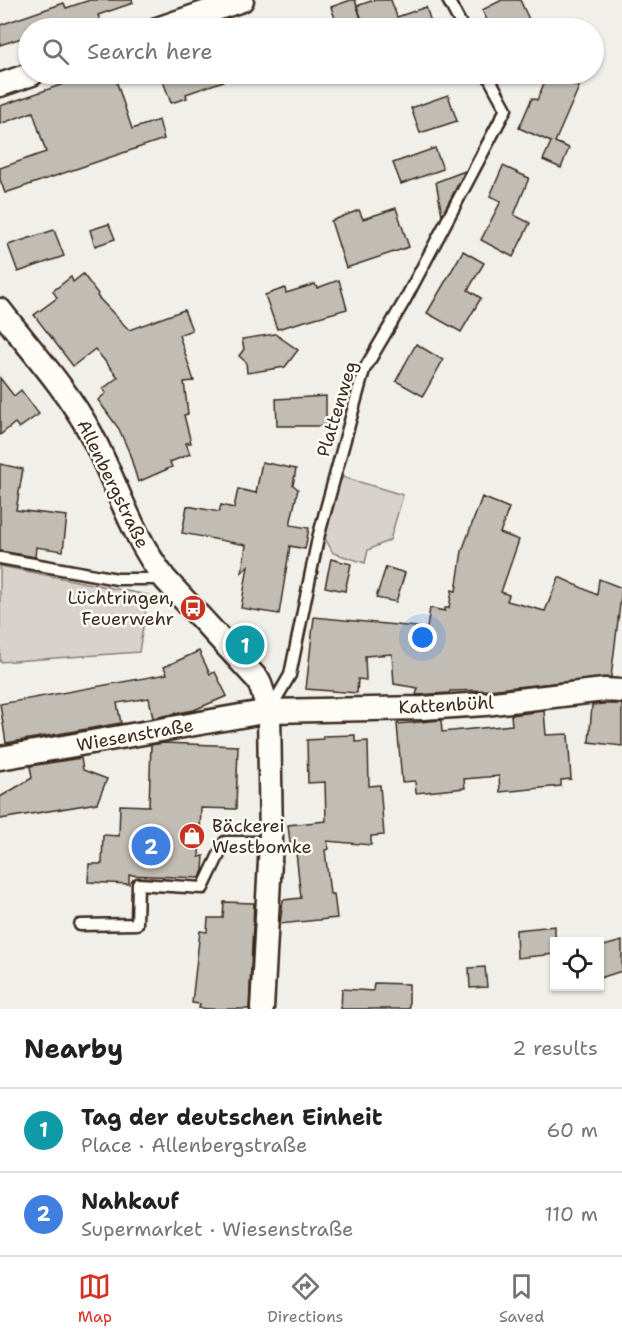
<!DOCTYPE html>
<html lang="en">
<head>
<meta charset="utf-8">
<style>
	body { margin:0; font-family:"Shantell Sans",sans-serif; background:#f6f6f6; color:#202124 }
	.controls { position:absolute; right:18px; bottom:18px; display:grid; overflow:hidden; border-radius:0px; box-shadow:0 2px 4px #0004 }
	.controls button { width:54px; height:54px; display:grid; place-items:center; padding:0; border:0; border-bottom:2px solid #e0e0e0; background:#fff; color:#202124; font:30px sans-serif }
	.you { position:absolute; left:423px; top:638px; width:21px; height:21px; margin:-15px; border:4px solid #fff; border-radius:50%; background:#1a73e8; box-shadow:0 0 0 9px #1a73e833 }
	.badge { display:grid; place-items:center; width:39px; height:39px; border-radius:50%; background:#d93025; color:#fff; font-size:20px; font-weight:700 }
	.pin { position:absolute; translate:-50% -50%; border:3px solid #fff; box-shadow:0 2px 6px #0006 }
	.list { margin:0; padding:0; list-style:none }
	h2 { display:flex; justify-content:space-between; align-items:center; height:78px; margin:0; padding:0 24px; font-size:26px }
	h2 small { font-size:20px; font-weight:400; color:#757577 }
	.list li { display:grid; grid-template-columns:39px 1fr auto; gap:18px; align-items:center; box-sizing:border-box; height:84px; padding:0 24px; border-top:2px solid #e0e0e0 }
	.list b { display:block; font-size:22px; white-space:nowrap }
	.list p { margin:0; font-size:20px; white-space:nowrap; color:#757577 }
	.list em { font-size:20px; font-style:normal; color:#757577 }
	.icon { flex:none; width:33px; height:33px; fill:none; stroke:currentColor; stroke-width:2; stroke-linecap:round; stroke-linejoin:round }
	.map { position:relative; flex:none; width:622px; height:1009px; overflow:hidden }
	.search { position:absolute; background:#fff; box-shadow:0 2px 4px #0004; left:18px; right:18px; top:18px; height:66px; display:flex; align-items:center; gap:15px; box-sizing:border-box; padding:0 21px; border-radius:33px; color:#757577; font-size:22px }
	.sheet { height:246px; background:#fff }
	nav { display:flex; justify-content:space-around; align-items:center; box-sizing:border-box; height:84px; border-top:2px solid #e0e0e0; background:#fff; font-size:16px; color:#757577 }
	nav a { display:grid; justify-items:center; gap:3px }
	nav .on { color:#d93025 }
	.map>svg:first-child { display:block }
	.green { fill:#d7d2cc; stroke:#897e75; stroke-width:1.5 }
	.building { fill:#c1bcb4; stroke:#3b2a1e; stroke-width:1.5 }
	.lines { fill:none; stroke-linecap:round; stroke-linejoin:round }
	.lane-casing { stroke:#3b2a1e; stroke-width:15 }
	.street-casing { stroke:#3b2a1e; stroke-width:27 }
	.lane { stroke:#fdfcf7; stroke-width:10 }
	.street { stroke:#fdfcf7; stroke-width:22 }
	.labels { text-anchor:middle; stroke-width:5; stroke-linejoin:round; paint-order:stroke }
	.street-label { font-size:18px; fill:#3b2a1e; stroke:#fdfcf7 }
	.poi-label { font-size:18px; fill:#3b2a1e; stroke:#fdfcf7; text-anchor:end }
</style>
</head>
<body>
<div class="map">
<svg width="622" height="1009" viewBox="0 0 622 1009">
	<rect width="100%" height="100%" fill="#f1efea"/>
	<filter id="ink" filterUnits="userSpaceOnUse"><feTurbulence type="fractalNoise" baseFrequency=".0167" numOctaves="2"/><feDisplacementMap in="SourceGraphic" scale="12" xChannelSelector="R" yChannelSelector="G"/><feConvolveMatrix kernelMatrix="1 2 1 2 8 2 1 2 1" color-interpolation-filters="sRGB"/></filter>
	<g filter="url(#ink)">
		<!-- green -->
		<g class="green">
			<path d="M343,477l60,18 -13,45 -22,10 -3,13 -32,-10 -8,-15 14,-55z"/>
			<path d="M0,566l148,29 -9,57 -139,10z"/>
		</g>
		<!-- building -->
		<g class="building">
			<path d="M90,0h42l1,3 -35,12 5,13h-75v8l-28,9v-20l64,-22 2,5z"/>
			<path d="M351,0h4l6,19 -23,8 -7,-20z"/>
			<path d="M374,0h17l6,17 29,-10 7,21h-68l-8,-22z"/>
			<path d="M502,0h18l13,28h-42l-9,-18z"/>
			<path d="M92,74h22l18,55 27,-9 5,19 -159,54 -5,-14v-11l46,-16 -13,-40 -33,12v-18z"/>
			<path d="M184,74h54v2l-52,18 1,4 -16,5 -8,-22z"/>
			<path d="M548,74l31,13 -24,55 14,6 -8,20 -18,-8 8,-18 -32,-14 13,-30 5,2z"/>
			<path d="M448,95l9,26 -37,12 -9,-25z"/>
			<path d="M435,148l8,21 -42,15 -8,-21z"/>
			<path d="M503,166l26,12 -15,37 16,8 -17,34 -32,-17 20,-39 -11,-5z"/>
			<path d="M465,171l-23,44 -6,-33z"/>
			<path d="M396,208l13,39 -63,21 -15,-47 28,-11 4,9z"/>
			<path d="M109,224l6,15 -20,7 -5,-16z"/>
			<path d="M54,230l10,26 -46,16 -10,-27z"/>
			<path d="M463,251l21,12 -16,27 13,8 -20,34 -34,-19z"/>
			<path d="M83,274l15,20 -1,2 32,34 55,-20 8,20 -13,5 15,46 -10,1 4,32 -4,1 7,28h-5l4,11 -20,8 2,5 -34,15 -9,-30 -10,-23 -21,-29 8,-7 -3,-4 15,-12 -23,-28 -22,17 -39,-51 23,-17 -4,-7 18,-14 2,5z"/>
			<path d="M339,280l8,29 -70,20 -12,-34 20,-7 1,5 29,-9 2,4z"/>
			<path d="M275,334l23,16 -13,17 -38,6 -1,-11 -7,-6 5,-7 -2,-10z"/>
			<path d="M416,344l27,16 -20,36 -27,-15z"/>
			<path d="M0,378l14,18 7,-6 18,24 -20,14 -4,-5 -15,12z"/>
			<path d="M326,396v30h-49l-1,-27z"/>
			<path d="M262,462l34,7 -3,16 5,4 -8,36 19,3 -4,21 -15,-3 -11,68 -38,-6 7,-42 -6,6 4,-27 -64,-12 5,-27 32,6 2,-7 13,3 4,-19 18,4z"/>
			<path d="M0,464l23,5 -7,41 51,6 -4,35 -27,-4 -1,10 -35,-6z"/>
			<path d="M482,497l27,11 -9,25 19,7 -18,52 8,3 -2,6 38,10 14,-34 38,18 2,-16 23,9 -11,89 -123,13 -38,1 -1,2 -33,2 2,-7 -24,-4 -2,-30 -27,2 1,24 -8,-1 -1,14 -51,-4 8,-72 113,11 3,-20 15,3v-3h4l3,-18 4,1 6,-40z"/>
			<path d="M331,559l20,5 -6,27 -20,-4z"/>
			<path d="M386,567l19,6 -9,29 -20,-4z"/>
			<path d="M199,651l11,23 5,-2 12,24 -33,14 -41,8 -4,-20 -32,5 4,20 -115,20 -6,-39 167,-30 -3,-7z"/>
			<path d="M604,704h18v42l-33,-4 3,-37z"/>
			<path d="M544,711l2,24 22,-1 3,45 -10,1v6l-61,6 -1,-16 -35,3 1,9 -49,5 -1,-12 -13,1 -5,-58 44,-4 1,12 70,-7 -1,-10z"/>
			<path d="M355,735v7l13,-1 1,45 11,-1 4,50 -13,1v9l-44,-4 2,8 -4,1 5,44h4l3,24 -57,6 3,-24 18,-2 -6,-55h-5l-2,-18 38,-4 -1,-39 -17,1 -1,-43 16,-1v-3z"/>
			<path d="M164,743l74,3 -2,63 -35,-1 -2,49 5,-1 -1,14 -3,8 -71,-3v9l-41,-2 1,-18h13l1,-29 16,1 1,-31 29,1 2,-61z"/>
			<path d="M81,758l2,12 24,9 -10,24 -97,16v-22l32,-19 -2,-12z"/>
			<path d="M224,902l30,1 -5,106h-39l-11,-1 1,-4 -8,-1 8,-72 7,1 1,-14h15z"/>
			<path d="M555,926v28l-38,4 -1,-28z"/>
			<path d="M622,941v30l-22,7v-31z"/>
			<path d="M485,967l2,20 -17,1 -1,-20z"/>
			<path d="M374,983l35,1v25h-68l1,-20 31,2z"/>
		</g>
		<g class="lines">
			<defs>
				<g id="lane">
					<path d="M448,0l15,28"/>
					<path d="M0,558l117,21h48"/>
					<path d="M269,711l21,-36 28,-137 46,-168 41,-70 101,-191 -19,-35"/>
					<path d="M80,925l57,-1 1,-40 65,4 22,-46h46"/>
				</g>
				<g id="street">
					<path d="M160,28l82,-28"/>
					<path d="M0,85l32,-11"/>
					<path d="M0,310c30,39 66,78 90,122 26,49 41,103 75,147l94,102 10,30 2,131 -9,167"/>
					<path d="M0,758l269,-47 154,-3 62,-4 119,-14 18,1"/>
				</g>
			</defs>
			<!-- lane casing -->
			<use href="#lane" class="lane-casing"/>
			<!-- street casing -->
			<use href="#street" class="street-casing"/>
			<!-- lane -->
			<use href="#lane" class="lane"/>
			<!-- street -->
			<use href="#street" class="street"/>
		</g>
	</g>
	<!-- icons -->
	<defs>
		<symbol id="bus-disc" viewBox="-11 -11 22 22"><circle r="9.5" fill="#c8321e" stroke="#fdfcf7"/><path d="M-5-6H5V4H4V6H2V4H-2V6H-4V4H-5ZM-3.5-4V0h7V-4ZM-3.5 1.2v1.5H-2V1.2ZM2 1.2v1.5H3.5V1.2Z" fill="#fff"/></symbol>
		<symbol id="shop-disc" viewBox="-11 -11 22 22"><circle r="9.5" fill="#c8321e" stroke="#fdfcf7"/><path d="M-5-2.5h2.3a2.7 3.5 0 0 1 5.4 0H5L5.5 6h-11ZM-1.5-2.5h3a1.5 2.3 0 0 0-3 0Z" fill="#fff"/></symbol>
	</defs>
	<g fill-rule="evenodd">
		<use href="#bus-disc" x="178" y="593" width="30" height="30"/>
		<use href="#shop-disc" x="177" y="821" width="30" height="30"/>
	</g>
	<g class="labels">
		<!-- street labels -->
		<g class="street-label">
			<text transform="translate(337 409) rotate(-73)" y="6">Plattenweg</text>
			<text transform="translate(113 484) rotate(64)" y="6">Allenbergstraße</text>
			<text transform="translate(446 705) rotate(-3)" y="6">Kattenbühl</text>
			<text transform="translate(135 735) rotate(-10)" y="6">Wiesenstraße</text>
		</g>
		<!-- poi labels -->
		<g class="poi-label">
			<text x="174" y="604">Lüchtringen,<tspan x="174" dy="21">Feuerwehr</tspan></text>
			<text x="212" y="832" text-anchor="start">Bäckerei<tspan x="212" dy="21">Westbomke</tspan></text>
		</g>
	</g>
</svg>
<div class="controls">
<button><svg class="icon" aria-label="locate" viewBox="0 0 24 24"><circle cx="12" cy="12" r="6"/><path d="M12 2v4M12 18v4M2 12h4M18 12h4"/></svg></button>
</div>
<div class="you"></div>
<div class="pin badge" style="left:245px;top:645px;background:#0f9aa8">1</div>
<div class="pin badge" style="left:151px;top:846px;background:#3f7fe0">2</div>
<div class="search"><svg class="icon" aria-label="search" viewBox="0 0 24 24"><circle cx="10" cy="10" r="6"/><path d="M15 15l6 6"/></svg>Search here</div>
</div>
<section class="sheet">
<h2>Nearby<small>2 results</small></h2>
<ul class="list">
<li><span class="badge" style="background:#0f9aa8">1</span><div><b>Tag der deutschen Einheit</b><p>Place · Allenbergstraße</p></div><em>60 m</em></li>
<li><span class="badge" style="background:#3f7fe0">2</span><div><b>Nahkauf</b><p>Supermarket · Wiesenstraße</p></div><em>110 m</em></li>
</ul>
</section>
<nav>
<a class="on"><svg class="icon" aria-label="map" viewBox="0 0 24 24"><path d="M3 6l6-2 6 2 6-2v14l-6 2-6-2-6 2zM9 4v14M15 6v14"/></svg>Map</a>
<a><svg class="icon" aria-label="directions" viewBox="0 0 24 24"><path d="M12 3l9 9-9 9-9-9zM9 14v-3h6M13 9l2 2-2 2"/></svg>Directions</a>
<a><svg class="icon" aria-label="saved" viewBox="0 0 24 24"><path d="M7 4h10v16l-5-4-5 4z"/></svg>Saved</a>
</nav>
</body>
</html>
